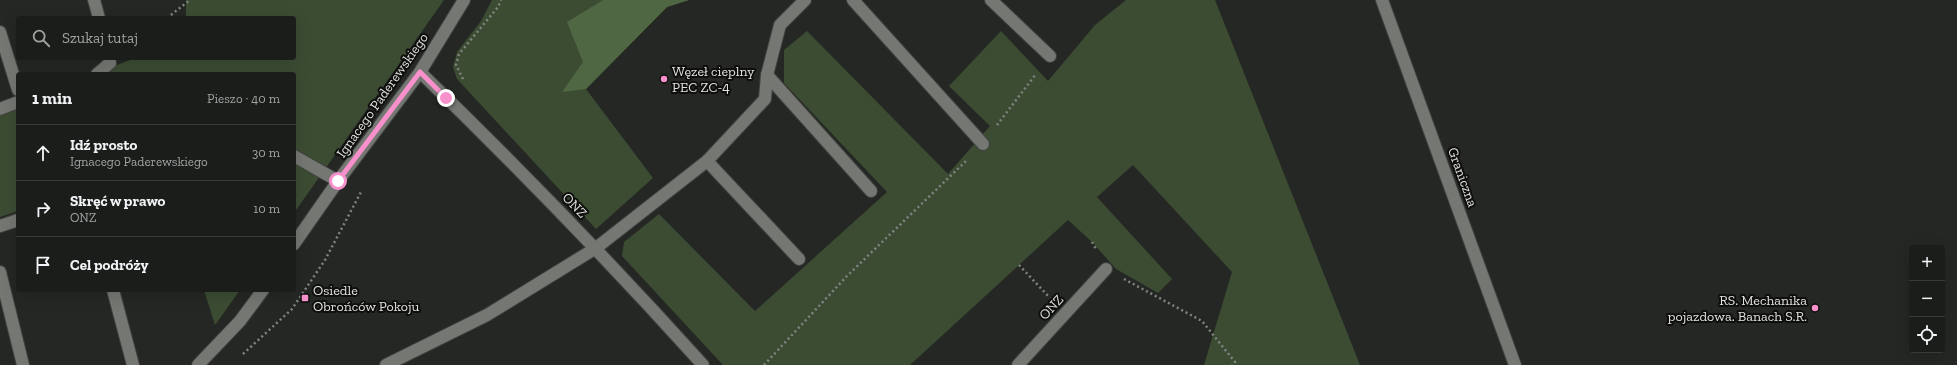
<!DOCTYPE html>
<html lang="pl">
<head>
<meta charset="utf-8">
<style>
	body { margin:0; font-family:"Zilla Slab",serif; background:#282a27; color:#f1f3f6 }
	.controls { position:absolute; right:12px; bottom:12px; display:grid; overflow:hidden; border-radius:4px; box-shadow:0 4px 16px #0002 }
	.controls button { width:36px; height:36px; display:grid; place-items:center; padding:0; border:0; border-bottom:1px solid #393b39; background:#1b1d1a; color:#f1f3f6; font:20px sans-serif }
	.stop { position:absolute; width:12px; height:12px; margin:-9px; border:3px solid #f890cc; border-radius:50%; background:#fff }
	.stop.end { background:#f890cc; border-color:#fff; box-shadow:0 1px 4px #0008 }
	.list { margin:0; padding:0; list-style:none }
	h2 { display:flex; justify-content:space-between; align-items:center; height:52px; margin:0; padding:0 16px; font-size:17px }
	h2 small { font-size:13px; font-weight:400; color:#a0a2a2 }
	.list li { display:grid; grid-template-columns:26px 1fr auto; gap:12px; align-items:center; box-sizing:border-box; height:56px; padding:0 16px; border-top:1px solid #393b39 }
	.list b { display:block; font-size:15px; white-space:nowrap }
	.list p { margin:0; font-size:13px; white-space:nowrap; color:#a0a2a2 }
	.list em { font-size:13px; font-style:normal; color:#a0a2a2 }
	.icon { flex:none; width:22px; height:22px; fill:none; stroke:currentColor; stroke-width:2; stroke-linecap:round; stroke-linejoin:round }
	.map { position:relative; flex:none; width:1957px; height:365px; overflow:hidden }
	.search { position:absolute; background:#1b1d1a; box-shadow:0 4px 16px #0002; left:16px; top:16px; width:280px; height:44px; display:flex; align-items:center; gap:10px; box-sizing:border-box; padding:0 14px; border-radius:4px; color:#a0a2a2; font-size:15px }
	.panel { position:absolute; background:#1b1d1a; box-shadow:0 4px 16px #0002; left:16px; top:72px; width:280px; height:220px; border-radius:4px }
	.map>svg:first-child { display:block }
	.green { fill:#3c4c33 }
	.forest { fill:#506743 }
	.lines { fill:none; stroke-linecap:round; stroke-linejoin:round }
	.lane-casing { stroke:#40423f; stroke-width:14 }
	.street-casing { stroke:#40423f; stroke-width:14 }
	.path { stroke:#818480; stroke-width:2.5; stroke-dasharray:2 3; stroke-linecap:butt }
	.lane { stroke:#747772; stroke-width:12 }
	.street { stroke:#747772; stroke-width:12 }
	.route { stroke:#f890cc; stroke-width:5 }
	.poi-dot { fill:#f890cc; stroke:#0e0f0d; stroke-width:1.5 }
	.labels { text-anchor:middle; stroke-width:4; stroke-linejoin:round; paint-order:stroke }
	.poi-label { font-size:14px; fill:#e0e2df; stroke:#0e0f0d; text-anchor:start }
	.street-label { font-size:14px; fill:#e0e2df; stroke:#0e0f0d }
</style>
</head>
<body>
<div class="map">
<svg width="1957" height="365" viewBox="0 0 1957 365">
	<rect width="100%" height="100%" fill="#242723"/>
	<!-- green -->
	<g class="green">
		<path d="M186,0h258l-150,213v-139h-202l44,-16h158v-40h-108z"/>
		<path d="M492,0h197l-22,7 -81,82 67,89 -57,51 -139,-150 -4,-12 4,-15 24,-31z"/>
		<path d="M1126,0h89l145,365h-156l28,-93 -99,-107 -36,32 75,82 -14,14 -42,-24 -24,-27 -24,-22 -158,145h-187l-101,-109 2,-14 35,-28 96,97 132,-119 -103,-109v-33l23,-19 141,143 42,-48 -41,-40 52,-55 47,50 47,-56z"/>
		<path d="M18,101v110l-18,6v-110z"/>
		<path d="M204,290h36l-25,35z"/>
	</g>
	<!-- forest -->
	<path class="forest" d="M603,0h86l-22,7 -81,82 -24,3 21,-30 -16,-40z"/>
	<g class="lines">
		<defs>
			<g id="lane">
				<path d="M94,0l5,18"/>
				<path d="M853,0l130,144"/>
				<path d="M991,0l59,56"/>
				<path d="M0,32l18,58"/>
				<path d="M97,74l13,-11 -1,-5"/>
				<path d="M767,75l104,116"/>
				<path d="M0,109l18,-7"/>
				<path d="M294,156l44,25"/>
				<path d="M707,161l92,98"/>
				<path d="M0,226l18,-6"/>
				<path d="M0,272l23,93"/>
				<path d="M113,290l20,75"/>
				<path d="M386,365l101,-50 109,-67 111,-87 58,-62 2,-24 13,-50 25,-25"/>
				<path d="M1018,365l88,-96"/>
			</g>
			<g id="street">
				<path d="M1382,0l133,365"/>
				<path d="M420,72c98,95 192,192 283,293"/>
				<path d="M294,244l44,-63 82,-109 44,-72"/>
				<path d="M198,365l42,-44 23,-31"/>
			</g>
		</defs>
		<!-- lane casing -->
		<use href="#lane" class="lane-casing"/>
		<!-- street casing -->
		<use href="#street" class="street-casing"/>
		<!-- path -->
		<g class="path">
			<path d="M167,18l23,-18"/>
			<path d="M463,79l-7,-14 3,-11 39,-47 3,-7"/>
			<path d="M997,125l39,-51"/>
			<path d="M1092,242l4,7"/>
			<path d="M1019,265l31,33"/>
			<path d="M1124,279l78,42 33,41 -3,3"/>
			<path d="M243,354l49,-45 33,-49 36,-68"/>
			<path d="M764,365l83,-89 121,-117"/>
		</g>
		<!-- lane -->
		<use href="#lane" class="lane"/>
		<!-- street -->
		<use href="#street" class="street"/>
	</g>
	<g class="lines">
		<!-- route -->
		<path class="route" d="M338,181l82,-109 26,26"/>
	</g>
	<!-- markers -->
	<g class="poi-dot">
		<circle cx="664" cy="79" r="4"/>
		<rect x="301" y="294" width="8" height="8" rx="2"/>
		<circle cx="1815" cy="308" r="4"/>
	</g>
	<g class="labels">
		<!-- poi labels -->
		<g class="poi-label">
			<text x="672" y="76">Węzeł cieplny<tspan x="672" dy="16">PEC ZC-4</tspan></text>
			<text x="313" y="295">Osiedle<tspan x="313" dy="16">Obrońców Pokoju</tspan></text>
			<text x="1807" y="305" text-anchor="end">RS. Mechanika<tspan x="1807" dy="16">pojazdowa. Banach S.R.</tspan></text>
		</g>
		<!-- street labels -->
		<g class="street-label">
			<text transform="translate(382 95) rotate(-55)" y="5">Ignacego Paderewskiego</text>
			<text transform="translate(1463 177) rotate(70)" y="5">Graniczna</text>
			<text transform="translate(575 205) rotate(46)" y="5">ONZ</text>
			<text transform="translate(1051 307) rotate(-47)" y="5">ONZ</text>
		</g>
	</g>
</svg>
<div class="controls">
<button>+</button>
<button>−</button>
<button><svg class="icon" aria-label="locate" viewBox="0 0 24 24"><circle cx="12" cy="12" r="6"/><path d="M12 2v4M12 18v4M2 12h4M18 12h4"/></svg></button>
</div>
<div class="stop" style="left:338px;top:181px"></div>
<div class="stop end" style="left:446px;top:98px"></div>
<div class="search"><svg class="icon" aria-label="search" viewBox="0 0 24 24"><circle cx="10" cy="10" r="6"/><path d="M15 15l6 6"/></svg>Szukaj tutaj</div>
<section class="panel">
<h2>1 min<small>Pieszo · 40 m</small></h2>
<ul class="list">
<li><svg class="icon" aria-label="ahead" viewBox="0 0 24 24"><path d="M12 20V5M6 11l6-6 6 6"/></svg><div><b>Idź prosto</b><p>Ignacego Paderewskiego</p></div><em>30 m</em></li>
<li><svg class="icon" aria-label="right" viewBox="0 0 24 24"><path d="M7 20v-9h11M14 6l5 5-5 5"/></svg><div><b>Skręć w prawo</b><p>ONZ</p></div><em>10 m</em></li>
<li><svg class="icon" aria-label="arrive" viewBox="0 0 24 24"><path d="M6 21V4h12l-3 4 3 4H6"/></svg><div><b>Cel podróży</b></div></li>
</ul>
</section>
</div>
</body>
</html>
